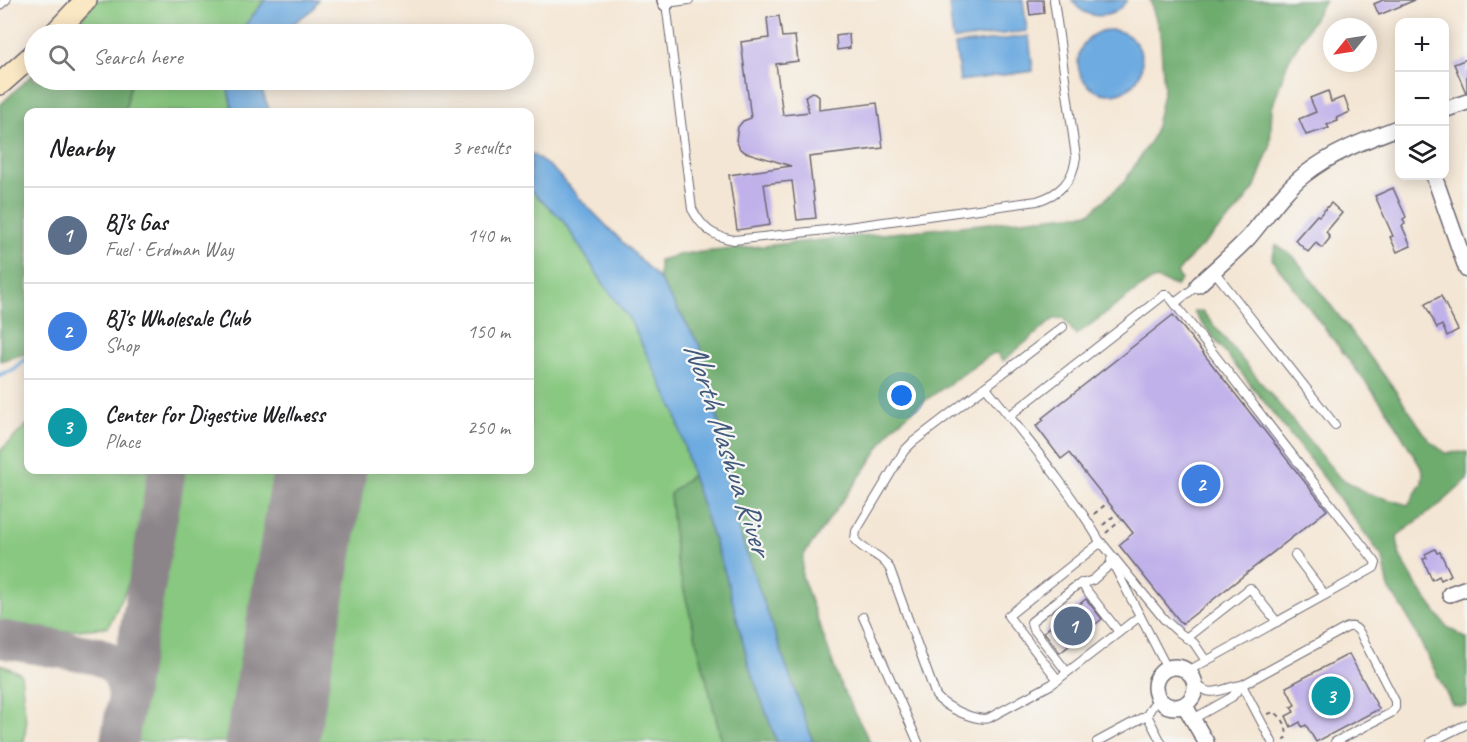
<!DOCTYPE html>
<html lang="en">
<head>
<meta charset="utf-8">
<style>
	body { margin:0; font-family:Caveat,sans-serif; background:#f6f6f6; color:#202124 }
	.controls { position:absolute; right:18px; top:18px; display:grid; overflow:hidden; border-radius:12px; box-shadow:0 3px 15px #0003 }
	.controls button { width:54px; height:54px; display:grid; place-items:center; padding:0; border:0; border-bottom:2px solid #e0e0e0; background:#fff; color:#202124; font:30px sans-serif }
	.compass { position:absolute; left:1323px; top:18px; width:54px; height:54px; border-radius:50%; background:#fff; box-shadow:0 3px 15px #0003; rotate:240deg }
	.you { position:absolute; left:902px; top:396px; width:21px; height:21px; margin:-15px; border:4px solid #fff; border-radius:50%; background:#1a73e8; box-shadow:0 0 0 9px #1a73e833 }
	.badge { display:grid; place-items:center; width:39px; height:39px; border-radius:50%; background:#ea580c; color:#fff; font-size:20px; font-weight:700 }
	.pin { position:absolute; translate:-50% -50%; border:3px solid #fff; box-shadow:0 2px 6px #0006 }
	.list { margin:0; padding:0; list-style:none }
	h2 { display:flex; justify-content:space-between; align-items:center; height:78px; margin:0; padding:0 24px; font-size:26px }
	h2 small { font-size:20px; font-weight:400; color:#757577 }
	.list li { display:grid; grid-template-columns:39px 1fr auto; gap:18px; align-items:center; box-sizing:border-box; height:96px; padding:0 24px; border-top:2px solid #e0e0e0 }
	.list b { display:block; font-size:22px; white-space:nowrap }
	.list p { margin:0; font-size:20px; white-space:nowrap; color:#757577 }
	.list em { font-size:20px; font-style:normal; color:#757577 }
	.icon { flex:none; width:33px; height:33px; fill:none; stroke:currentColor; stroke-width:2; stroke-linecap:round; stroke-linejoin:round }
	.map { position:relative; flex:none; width:1467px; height:742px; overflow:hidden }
	.search { position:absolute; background:#fff; box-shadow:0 3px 15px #0003; left:24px; top:24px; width:510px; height:66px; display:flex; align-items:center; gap:15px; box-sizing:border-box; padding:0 21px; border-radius:33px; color:#757577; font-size:22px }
	.panel { position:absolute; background:#fff; box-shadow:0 3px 15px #0003; left:24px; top:108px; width:510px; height:366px; border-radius:12px }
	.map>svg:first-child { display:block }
	.green { fill:#88c880; stroke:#55755e; stroke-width:1.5 }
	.forest { fill:#6eac6e; stroke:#486754; stroke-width:1.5 }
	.water { fill:#6eabe0; stroke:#48668e; stroke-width:1.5 }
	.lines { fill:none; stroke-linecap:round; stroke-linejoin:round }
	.stream { stroke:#6eabe0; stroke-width:4.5 }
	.taxiway { stroke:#8b8488; stroke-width:38 }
	.runway { stroke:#8b8488; stroke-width:93 }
	.building { fill:#c0b1ea }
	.lane-casing { stroke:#6c6771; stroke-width:10 }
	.street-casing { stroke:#6c6771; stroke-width:18 }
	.secondary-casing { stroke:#6c6771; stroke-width:24 }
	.path { stroke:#6c6771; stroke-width:2; stroke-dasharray:4.5 4.5; stroke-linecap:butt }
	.lane { stroke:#fff; stroke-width:8 }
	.street { stroke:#fff; stroke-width:15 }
	.secondary { stroke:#fae7c3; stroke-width:21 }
	.labels { text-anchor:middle; stroke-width:4.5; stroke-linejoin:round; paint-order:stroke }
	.water-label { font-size:32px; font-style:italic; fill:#40597d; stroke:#f6f6f2 }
</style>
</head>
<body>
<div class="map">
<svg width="1467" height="742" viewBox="0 0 1467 742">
	<rect width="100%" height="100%" fill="#f6f6f2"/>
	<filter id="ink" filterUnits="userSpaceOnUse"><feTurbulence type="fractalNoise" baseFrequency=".0167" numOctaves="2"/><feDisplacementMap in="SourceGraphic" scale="12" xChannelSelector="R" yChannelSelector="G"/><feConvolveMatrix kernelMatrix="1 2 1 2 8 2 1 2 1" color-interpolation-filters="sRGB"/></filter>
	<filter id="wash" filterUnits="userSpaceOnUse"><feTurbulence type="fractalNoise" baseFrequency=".008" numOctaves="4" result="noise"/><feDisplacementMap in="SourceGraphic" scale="24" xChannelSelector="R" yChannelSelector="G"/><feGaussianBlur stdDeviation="1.35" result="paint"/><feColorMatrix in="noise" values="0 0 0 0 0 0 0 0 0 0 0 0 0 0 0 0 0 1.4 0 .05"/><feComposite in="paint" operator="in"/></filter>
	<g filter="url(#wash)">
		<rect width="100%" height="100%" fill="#f4e6d4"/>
		<!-- green -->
		<g class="green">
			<path d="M97,0h168l-27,34h-170z"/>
			<path d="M131,80h95l7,32h-108z"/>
			<path d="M530,190l32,29 43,67 25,34 45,92 17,63 -22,19 6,64 46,184h-418l49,-272h177z"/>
			<path d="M28,424v46h124l-22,109 -6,15 -16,33 -50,5 -58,-7v-174z"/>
			<path d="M180,470h108l-48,272h-110l42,-236z"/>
			<path d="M0,664l21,10 5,50 -2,18h-24z"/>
		</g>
		<!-- forest -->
		<g class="forest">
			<path d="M1150,0h175l-37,61 -16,47 -2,39 -16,42 -18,23 -50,50 -9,11 4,7 -5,6 -20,-7 -9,4 -71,52 -13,-17 -9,1 -51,42 -6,-8 -5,1 -66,46 -33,27 -27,41 -63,88 -1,20 39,110 29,56h-57l-74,-210 -23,-124 -16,-62 -41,-67v-19l24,-6 407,-41 35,-32 29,-46 10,-46 -4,-56z"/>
			<path d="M34,73v7h97l-6,32h-97v241l-28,8v-256z"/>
			<path d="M1276,245l18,12 96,126 39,57 16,13 22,-1v28l-24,22 -46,34 2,18 20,35 28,38 20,12v67h-8l-7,-2 -48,-94 -15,-21 -6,-31 -58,-79 -127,-161 -4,-7h8l137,166 27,16 42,12 14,-22 1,-12 -34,-58 -117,-154z"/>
			<path d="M692,475l34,101 23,90 28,76h-55l-46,-184 -6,-64z"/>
		</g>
		<!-- water -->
		<g class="water">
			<path d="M265,0h53l-5,9 -34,25h-41z"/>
			<path d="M988,0h35l4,31 -74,9 -4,-35z"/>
			<path d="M1072,0h55c-14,21 -41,21 -55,0z"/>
			<circle cx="1110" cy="62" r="32"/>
			<path d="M1029,36l4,35 -73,10 -5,-36z"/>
			<path d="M226,80h32l12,32h-37z"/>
			<path d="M530,153l23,16 31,34 75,76 41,67 16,62 23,124 74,210h-36l-28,-76 -23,-90 -34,-101 -17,-63 -45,-92 -25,-34 -43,-67 -32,-29z"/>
		</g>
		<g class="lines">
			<!-- stream -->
			<path class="stream" d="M0,375l13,-5 15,-13"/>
			<!-- taxiway -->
			<g class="taxiway">
				<path d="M0,639l98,17c21,9 27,20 29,41"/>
				<path d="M119,742l48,-272"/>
			</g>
			<!-- runway -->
			<path class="runway" d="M272,742l48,-272"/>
		</g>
		<g id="blocks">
			<!-- building -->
			<g class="building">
				<path d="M1028,0h15l1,13 -14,2z"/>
				<path d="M1383,0h32l-36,15 -5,-11z"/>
				<path d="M779,16l3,21 13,-1 3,25 -22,3 7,51 26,-3 -4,-15 3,-3 4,-2 4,1 3,4v13l58,-7 6,45 -74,9 7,61 -19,2 -5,-39 -28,3 6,41 -33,5 -8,-55 62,-9 -46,-14 -5,-3 -4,-9 2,-13 5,-6 8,-3 -10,-76 28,-4 -2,-20z"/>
				<path d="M849,34l1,14 -13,2 -1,-14z"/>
				<path d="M1467,59v33l-1,1 -12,-29z"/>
				<path d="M1328,91l3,11 13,-5 6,15 -14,6 2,3 -11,4 2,3 -23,7 -7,-16 17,-7 -6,-14z"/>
				<path d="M1393,188l13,29 -3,2 2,5 -3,2 9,20 -14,6 -7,-15 3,-1 -18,-40z"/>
				<path d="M1331,203l11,10 -16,19 3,3 -1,1 2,2 -8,10 -6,-5 -8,9 -13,-12 22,-25 2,1z"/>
				<path d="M1441,296l17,34 -11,6 -5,-11 -5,3 -12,-24z"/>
				<path d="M1173,315l154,195 -145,114 -63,-79 14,-12 -64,-80 -8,6 -25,-33 8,-6 -2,-2z"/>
				<path d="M1435,549l2,4 3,-1 11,23 -10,5 -2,-4 -7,4 -9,-21 4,-1 -2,-4z"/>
				<path d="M1086,599l16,20 -42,34 -16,-21z"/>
				<path d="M1349,654l30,55 -63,33 -10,-17 -4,2 -2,-5 -9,5 -5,-11 8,-4 -3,-5 4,-2 -9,-18z"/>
			</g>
		</g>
	</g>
	<g filter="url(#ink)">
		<use href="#blocks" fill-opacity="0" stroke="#6c6771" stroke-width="1.5"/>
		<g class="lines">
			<defs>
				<g id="lane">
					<path d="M689,0l-23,3 26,206c11,20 20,27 42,31l92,-10 211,-29c23,-7 36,-20 39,-44l-22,-157"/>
					<path d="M0,5l6,-5"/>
					<path d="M1214,271l121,154"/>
					<path d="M1175,303l23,-18"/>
					<path d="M1063,327l-150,115 -9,9 -48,80 -1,9c10,13 26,13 35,29l46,127c9,11 40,26 53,22l63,-34 88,-68"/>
					<path d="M986,387c40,51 83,101 116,158"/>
					<path d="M1009,416l155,-121h4l206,265 2,3 -2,5 -186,103"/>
					<path d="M1295,555l30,40"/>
					<path d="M1111,560l56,108"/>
					<path d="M1081,583l38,49"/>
					<path d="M863,617l55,125"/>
					<path d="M1186,638l64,-50 27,34"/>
					<path d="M1067,672l-35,-45 -1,-5 45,-36 17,-6 22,-20"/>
					<path d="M1058,680l-50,-64 93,-74 63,77 13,12 17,12 12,18"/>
					<path d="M1195,682c16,19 27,5 47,3l104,-57c6,-3 10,-1 14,5l35,68v7l-4,5 -56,29"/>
					<path d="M1242,685l30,57"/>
					<path d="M1147,715l14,27"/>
					<path d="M1193,719l39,-22 10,-12"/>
					<path d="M1097,742l50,-27 6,-10 6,-5"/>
					<path d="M1431,742l36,-18"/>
				</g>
				<g id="street">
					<path d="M665,0l1,3"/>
					<path d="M1444,110l23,-8"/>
					<path d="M1434,176l33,94"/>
					<path d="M1198,285c17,-16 35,-31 51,-48 18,-21 33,-45 55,-62 29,-23 62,-35 96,-48"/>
					<path d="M1450,594l17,-6"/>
					<circle cx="1175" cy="687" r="20"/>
					<path d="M1185,706l21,36"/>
				</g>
				<g id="secondary">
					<path d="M54,34l32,-34"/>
					<path d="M0,84l34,-30"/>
				</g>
			</defs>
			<!-- lane casing -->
			<use href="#lane" class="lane-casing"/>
			<!-- street casing -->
			<use href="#street" class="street-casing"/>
			<!-- secondary casing -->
			<use href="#secondary" class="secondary-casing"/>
			<!-- path -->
			<g class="path">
				<path d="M1094,514l12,-10"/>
				<path d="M1103,525l12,-10"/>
				<path d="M1106,533l14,-12"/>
				<path d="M1268,714l6,-2c10,6 14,16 12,26l-3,3"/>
			</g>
			<!-- lane -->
			<use href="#lane" class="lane"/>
			<!-- street -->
			<use href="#street" class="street"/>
			<!-- secondary -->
			<use href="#secondary" class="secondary"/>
		</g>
	</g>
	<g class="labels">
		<!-- water labels -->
		<g class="water-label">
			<text transform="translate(729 448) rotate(72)" y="11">North Nashua River</text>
		</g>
	</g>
</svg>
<div class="controls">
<button>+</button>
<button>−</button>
<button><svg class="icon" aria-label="layers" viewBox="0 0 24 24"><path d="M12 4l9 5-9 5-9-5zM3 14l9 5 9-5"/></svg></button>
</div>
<svg class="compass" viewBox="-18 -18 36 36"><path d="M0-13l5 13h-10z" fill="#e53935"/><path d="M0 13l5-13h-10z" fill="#757577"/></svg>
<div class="you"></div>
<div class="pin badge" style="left:1073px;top:626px;background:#5c6f8a">1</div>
<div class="pin badge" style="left:1201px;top:484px;background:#3f7fe0">2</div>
<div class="pin badge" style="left:1331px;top:696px;background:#0f9aa8">3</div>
<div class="search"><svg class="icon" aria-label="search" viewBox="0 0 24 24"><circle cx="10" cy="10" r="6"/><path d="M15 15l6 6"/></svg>Search here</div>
<section class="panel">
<h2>Nearby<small>3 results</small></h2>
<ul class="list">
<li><span class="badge" style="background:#5c6f8a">1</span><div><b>BJ's Gas</b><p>Fuel · Erdman Way</p></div><em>140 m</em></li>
<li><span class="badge" style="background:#3f7fe0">2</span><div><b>BJ's Wholesale Club</b><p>Shop</p></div><em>150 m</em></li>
<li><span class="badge" style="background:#0f9aa8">3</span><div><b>Center for Digestive Wellness</b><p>Place</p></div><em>250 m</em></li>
</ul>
</section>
</div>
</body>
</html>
